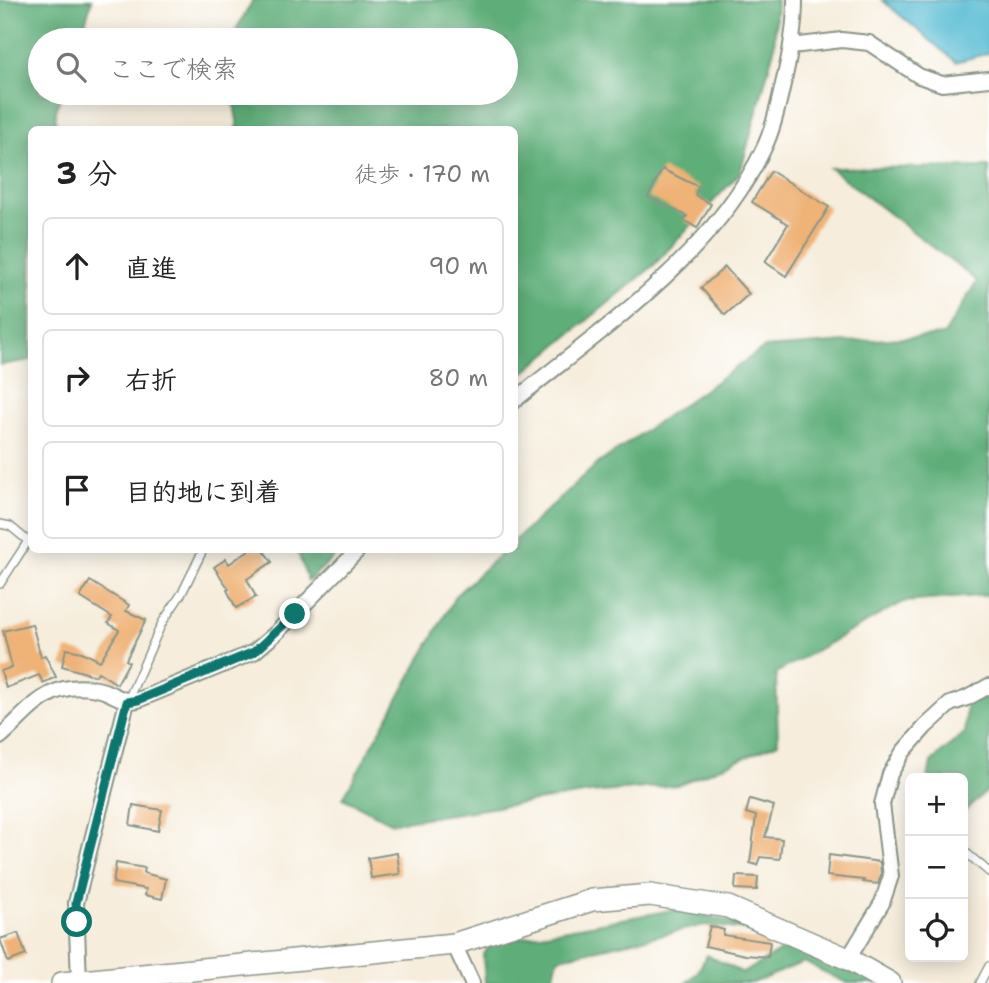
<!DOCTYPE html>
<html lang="ja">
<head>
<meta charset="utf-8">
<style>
	body { margin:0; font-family:"Shantell Sans","Klee One",sans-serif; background:#f2f2f2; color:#222 }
	.controls { position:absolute; right:21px; bottom:21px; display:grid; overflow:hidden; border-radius:10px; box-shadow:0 4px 18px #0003 }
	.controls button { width:63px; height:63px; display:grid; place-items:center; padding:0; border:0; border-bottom:2px solid #e0e0e0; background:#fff; color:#222; font:35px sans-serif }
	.stop { position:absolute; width:21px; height:21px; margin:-16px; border:5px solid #0f766e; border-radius:50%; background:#fff }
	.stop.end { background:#0f766e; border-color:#fff; box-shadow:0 2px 7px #0008 }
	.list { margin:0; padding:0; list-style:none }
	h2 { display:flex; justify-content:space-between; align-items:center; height:91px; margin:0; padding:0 28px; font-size:30px }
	h2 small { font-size:23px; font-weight:400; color:#767676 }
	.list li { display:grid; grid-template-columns:46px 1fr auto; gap:21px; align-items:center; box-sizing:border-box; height:98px; margin:0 14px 14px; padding:0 14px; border:2px solid #e0e0e0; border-radius:10px }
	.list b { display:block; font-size:26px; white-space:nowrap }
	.list em { font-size:23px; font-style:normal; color:#767676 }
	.icon { flex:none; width:38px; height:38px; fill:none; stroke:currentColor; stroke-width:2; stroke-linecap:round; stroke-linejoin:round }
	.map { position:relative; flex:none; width:989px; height:983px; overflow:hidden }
	.search { position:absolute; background:#fff; box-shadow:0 4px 18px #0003; left:28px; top:28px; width:490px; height:77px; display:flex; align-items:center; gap:18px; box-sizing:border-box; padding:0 24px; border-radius:38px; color:#767676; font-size:26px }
	.panel { position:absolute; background:#fff; box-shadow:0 4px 18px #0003; left:28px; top:126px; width:490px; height:427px; border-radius:10px }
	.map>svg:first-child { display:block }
	.forest { fill:#5eae79; stroke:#3e7656; stroke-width:2 }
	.water { fill:#53bad2; stroke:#397c83; stroke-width:2 }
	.building { fill:#efb277 }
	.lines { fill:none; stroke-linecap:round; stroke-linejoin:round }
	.lane-casing { stroke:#8a9588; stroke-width:10 }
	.street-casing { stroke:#8a9588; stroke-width:18 }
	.secondary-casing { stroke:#8a9588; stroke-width:24 }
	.lane { stroke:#fff; stroke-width:7 }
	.street { stroke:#fff; stroke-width:14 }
	.secondary { stroke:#fff; stroke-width:21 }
	.route { stroke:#0f766e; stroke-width:9 }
</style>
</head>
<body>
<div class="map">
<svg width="989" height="983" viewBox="0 0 989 983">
	<rect width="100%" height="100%" fill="#fff"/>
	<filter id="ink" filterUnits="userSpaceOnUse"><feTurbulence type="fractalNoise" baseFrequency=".0143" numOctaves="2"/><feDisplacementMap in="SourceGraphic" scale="14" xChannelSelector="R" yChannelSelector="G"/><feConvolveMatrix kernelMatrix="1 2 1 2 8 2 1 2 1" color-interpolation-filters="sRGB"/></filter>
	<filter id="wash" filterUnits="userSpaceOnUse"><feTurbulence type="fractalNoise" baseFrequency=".00686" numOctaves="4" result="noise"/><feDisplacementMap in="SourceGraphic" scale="28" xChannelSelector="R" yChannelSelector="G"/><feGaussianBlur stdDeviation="1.57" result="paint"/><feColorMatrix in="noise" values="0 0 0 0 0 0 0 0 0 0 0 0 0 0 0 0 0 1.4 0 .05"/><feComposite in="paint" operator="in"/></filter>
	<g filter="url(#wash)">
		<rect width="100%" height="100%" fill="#f6eddc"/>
		<!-- forest -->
		<g class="forest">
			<path d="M0,0h92l-12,40h-40v53h22l-6,16 -1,20 -23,1 -1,230 -31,5z"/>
			<path d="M253,0h524l-3,49 -34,124 -87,93 -138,114 -1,-250 -278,-1 2,-3 -6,-33h274v-53h-276z"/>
			<path d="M989,167v428l-86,7 -127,71 2,70 -100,42 -88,8 -198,30 -49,-25 113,-203 49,-45h9l1,-10 81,-75 168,-117 180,-13 33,-54 -147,-113z"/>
			<path d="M297,550h45l-34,31z"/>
			<path d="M989,693v96l-26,24v-35h-35l3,-16 34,-30 2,-34z"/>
			<path d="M677,909l103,25 -75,-9 -147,33 -6,25h-67l-2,-28 9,-12z"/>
			<path d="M791,945l52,19 33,19h-29l-43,-21 -51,21h-67l11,-10 10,-18 36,18z"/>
		</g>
		<!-- water -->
		<path class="water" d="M882,0h107v53l-33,9z"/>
		<g id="blocks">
			<!-- building -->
			<g class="building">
				<path d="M662,169l37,18 -4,8 16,9 -14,24 -13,-8 3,-4 -39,-19z"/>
				<path d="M771,171l58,36 -43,69 -21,-14 23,-38 -36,-22z"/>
				<path d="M725,267l24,27 -24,21 -24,-27z"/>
				<path d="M249,550h14l9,12 -25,17 9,18 -20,11 -9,-18 2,-1 -15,-22 12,-8 3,5z"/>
				<path d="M90,581l39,24 -3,6 20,9 -20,40 3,2 -12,22 -19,-12 -2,4 -34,-10 4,-17 16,3 18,9 19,-31 -11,-7 4,-6 -32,-20z"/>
				<path d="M32,624l9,33 4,-2 11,22 -13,6 -4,-8 -33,13 -5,-17 11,-4 -9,-36z"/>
				<path d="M750,799l24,7 -9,31 17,2 -2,20 -20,-2 -3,8 -7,-2 6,-47 -10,-3z"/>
				<path d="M133,805l29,5 -4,21 -28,-6z"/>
				<path d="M397,853l3,21 -29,4 -3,-20z"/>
				<path d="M829,855l51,7 1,13 -3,9 -15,-2 1,-2 -37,-4z"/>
				<path d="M116,863l29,5 -1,5 22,6 -4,20 -17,-4 1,-6 -33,-6z"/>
				<path d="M736,876l22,1 -1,13 -22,-1z"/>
				<path d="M710,926l14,4 -1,5 47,7 -2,15 -23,-2 -40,-9z"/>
				<path d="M18,933l8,22 -18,7 -8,-23z"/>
			</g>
		</g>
	</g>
	<g filter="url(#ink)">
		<use href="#blocks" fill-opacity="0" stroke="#8a9588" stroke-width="2"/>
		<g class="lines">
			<defs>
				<g id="lane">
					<path d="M0,524l10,2 18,15 -28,43"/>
					<path d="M127,702l35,-79 20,-30 21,-43"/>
					<path d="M963,850l26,22"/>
					<path d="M980,983l9,-17"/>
				</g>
				<g id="street">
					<path d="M792,46l50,-6 27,3 50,33 23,8 47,-5"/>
					<path d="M514,401c88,-72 199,-146 249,-251 10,-20 15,-44 20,-66 7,-28 12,-55 12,-84"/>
					<path d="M0,737c33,-29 48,-57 97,-48 16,3 23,14 41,11l116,-48 21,-18 83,-84"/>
					<path d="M454,944l18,39"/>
					<path d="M848,959l34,-56 9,-27 -9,-72 8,-30 13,-22 22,-25 25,-23 17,-6 22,-12"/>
					<path d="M79,981l-3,-78 51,-201"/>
				</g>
				<path id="secondary" d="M62,983l392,-39 138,-44 58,-5 78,12 120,52 42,24"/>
			</defs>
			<!-- lane casing -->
			<use href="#lane" class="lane-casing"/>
			<!-- street casing -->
			<use href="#street" class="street-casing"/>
			<!-- secondary casing -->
			<use href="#secondary" class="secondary-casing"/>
			<!-- lane -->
			<use href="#lane" class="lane"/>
			<!-- street -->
			<use href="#street" class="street"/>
			<!-- secondary -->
			<use href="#secondary" class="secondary"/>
		</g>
	</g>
	<g class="lines" filter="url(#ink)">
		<!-- route -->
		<path class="route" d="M77,922l-1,-19 51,-201 11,-2 116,-48 41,-38"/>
	</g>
</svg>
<div class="controls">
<button>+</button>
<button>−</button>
<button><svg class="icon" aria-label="locate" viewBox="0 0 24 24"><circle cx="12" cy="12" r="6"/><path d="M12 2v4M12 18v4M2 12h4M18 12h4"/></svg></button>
</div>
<div class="stop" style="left:77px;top:922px"></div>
<div class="stop end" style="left:295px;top:614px"></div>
<div class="search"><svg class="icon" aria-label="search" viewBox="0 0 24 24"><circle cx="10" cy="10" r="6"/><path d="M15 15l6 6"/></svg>ここで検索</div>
<section class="panel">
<h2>3 分<small>徒歩 · 170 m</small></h2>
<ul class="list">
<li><svg class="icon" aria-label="ahead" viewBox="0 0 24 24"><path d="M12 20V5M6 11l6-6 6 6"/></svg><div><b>直進</b></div><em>90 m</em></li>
<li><svg class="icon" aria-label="right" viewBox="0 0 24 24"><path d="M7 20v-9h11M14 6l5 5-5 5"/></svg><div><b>右折</b></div><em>80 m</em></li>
<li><svg class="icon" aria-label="arrive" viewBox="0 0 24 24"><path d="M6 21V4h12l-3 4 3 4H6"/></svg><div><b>目的地に到着</b></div></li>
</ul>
</section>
</div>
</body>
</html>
